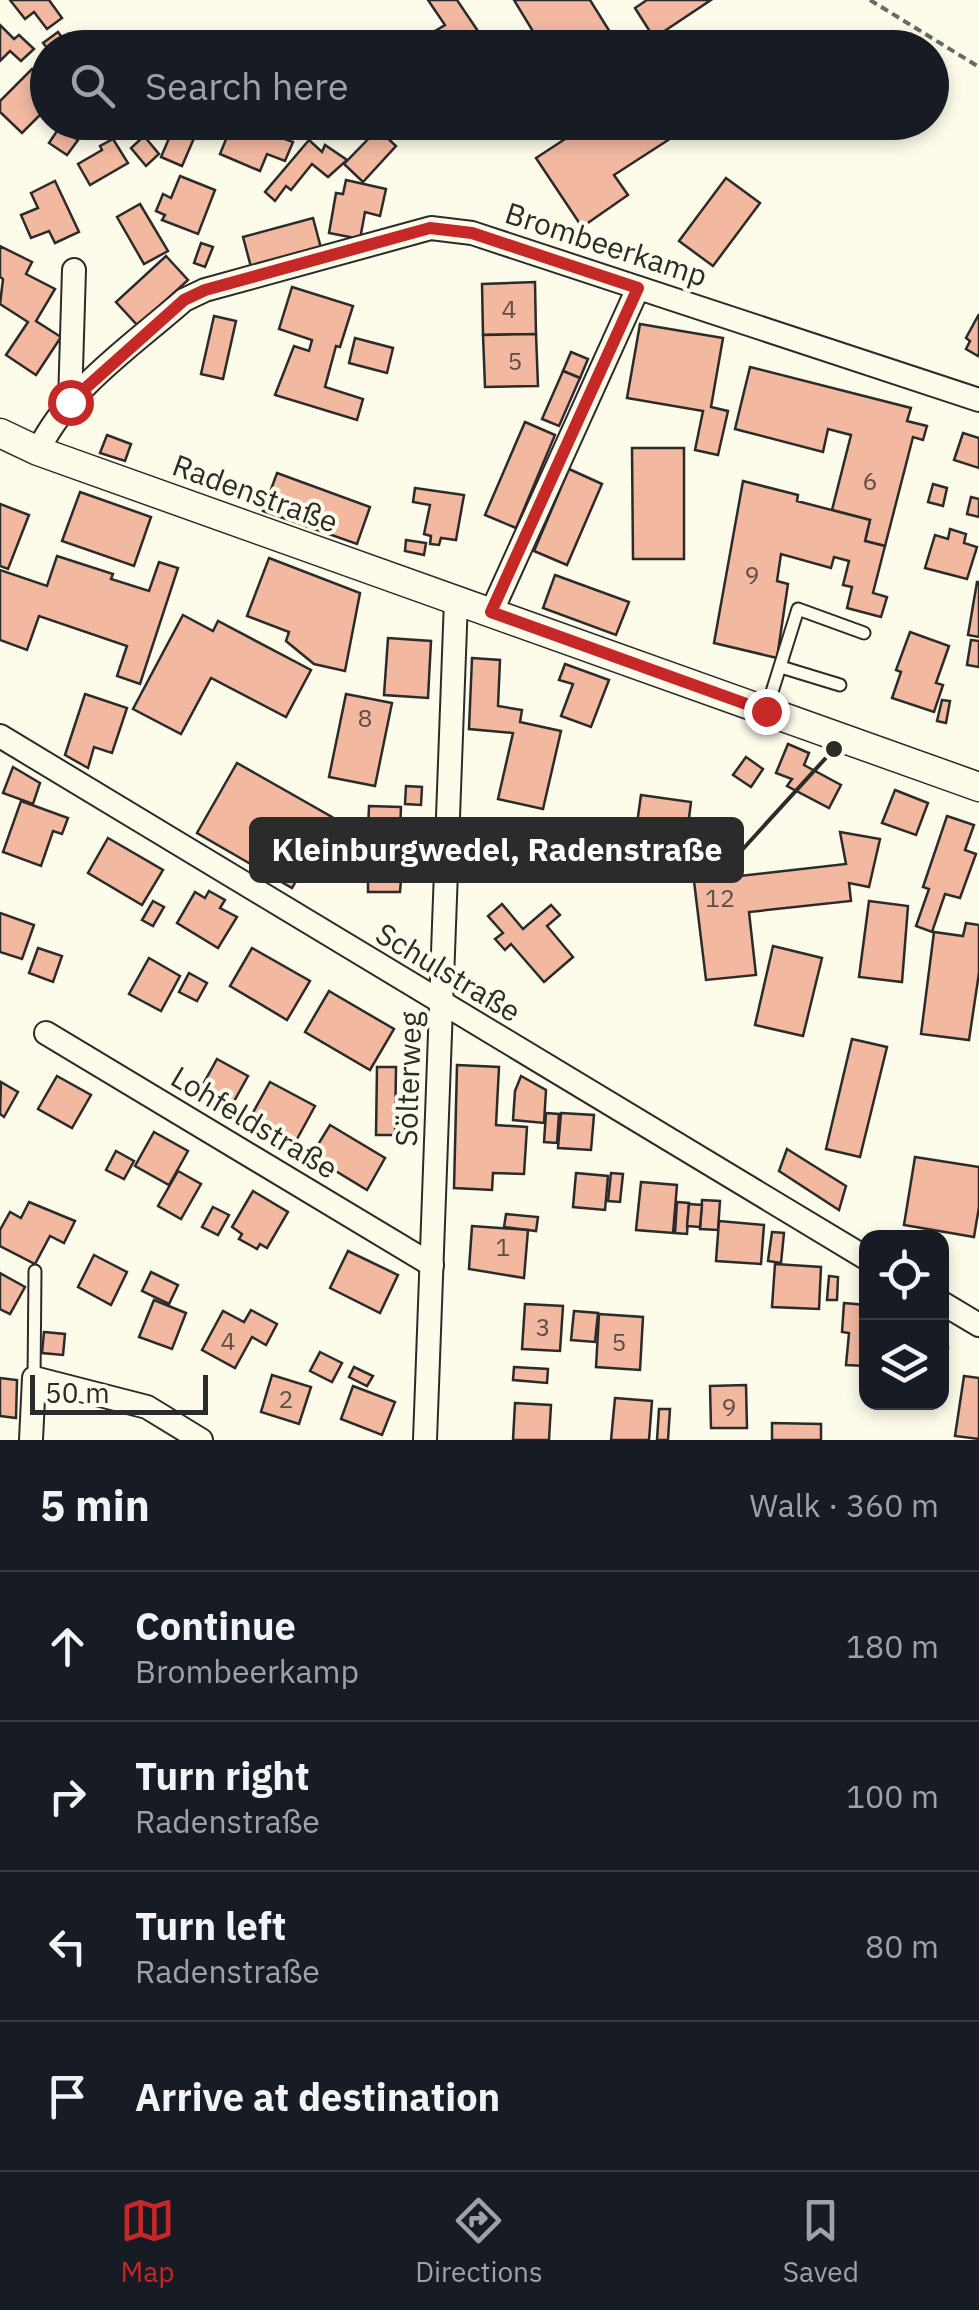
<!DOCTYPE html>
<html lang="en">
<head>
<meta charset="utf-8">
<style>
	body { margin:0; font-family:"IBM Plex Sans",sans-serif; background:#242831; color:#f1f3f6 }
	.controls { position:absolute; right:30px; bottom:30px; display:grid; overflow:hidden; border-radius:20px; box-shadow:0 5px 15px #0003 }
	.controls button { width:90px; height:90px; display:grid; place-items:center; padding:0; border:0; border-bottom:2px solid #363941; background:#171b24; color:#f1f3f6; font:50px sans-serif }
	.scale { position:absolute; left:30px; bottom:25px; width:178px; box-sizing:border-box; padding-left:10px; border:5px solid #2b2b2b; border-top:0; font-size:28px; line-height:35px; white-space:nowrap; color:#2b2b2b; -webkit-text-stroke:8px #fdfbea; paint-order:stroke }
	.stop { position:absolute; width:30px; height:30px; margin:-22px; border:8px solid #c62828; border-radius:50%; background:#fff }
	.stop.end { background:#c62828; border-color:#fff; box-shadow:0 2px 10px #0008 }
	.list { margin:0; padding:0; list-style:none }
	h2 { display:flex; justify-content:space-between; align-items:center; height:130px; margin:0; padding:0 40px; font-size:42px }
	h2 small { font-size:32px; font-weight:400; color:#9ea1a6 }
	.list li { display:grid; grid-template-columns:65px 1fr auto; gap:30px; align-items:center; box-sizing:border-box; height:150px; padding:0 40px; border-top:2px solid #363941 }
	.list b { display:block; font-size:38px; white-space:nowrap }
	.list p { margin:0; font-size:32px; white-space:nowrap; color:#9ea1a6 }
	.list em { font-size:32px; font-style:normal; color:#9ea1a6 }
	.icon { flex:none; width:55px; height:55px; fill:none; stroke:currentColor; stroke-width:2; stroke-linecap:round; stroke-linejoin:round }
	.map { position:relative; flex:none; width:979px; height:1440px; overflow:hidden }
	.search { position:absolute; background:#171b24; box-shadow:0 5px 15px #0003; left:30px; right:30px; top:30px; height:110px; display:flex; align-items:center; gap:25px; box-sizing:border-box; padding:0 35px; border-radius:55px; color:#9ea1a6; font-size:38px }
	.sheet { height:730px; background:#171b24 }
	nav { display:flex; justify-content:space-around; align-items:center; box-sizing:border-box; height:140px; border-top:2px solid #363941; background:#171b24; font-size:28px; color:#9ea1a6 }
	nav a { display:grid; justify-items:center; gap:5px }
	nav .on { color:#c62828 }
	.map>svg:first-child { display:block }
	.building { fill:#f2b8a0; stroke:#2b2b2b; stroke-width:2.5 }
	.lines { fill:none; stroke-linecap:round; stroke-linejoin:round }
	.service-casing { stroke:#2b2b2b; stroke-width:15 }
	.minor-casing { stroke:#2b2b2b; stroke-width:26 }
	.tertiary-casing { stroke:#2b2b2b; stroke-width:31 }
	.path { stroke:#6a6964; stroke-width:4; stroke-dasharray:8 5; stroke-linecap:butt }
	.service { stroke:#fdfbea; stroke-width:11 }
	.minor { stroke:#fdfbea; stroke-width:22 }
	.tertiary { stroke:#fdfbea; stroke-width:28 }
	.route { stroke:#c62828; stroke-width:12 }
	.labels { text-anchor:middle; stroke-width:8; stroke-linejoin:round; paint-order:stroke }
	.number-label { font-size:25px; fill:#5d4e48 }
	.street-label { font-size:30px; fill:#2b2b2b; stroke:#fdfbea }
	.leader { fill:none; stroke:#2b2b2b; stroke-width:4 }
	.callout-dot { fill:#2b2b2b; stroke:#fdfbea; stroke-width:4 }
	.callout { fill:#2b2b2b; stroke:#2b2b2b; stroke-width:4 }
	.callout-label { font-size:32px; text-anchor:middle; font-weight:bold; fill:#fff }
</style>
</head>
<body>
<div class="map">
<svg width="979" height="1440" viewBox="0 0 979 1440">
	<rect width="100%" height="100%" fill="#fdfbea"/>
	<!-- building -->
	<g class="building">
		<path d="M10,0h39l13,18 -15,11 -13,-17 -9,7z"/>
		<path d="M428,0h29l29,43 -7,5h-61l-3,-5 30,-18z"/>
		<path d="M514,0h76l30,48h-77z"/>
		<path d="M647,0h64l-57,38 -19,-30z"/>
		<path d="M0,25l14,14 5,-4 15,14 -13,12 -11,-10 -10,10z"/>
		<path d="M58,32l11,15 -21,2 -5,-6z"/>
		<path d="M32,69l16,15v23l-26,26 -22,-21v-11z"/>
		<path d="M176,122h25l-19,44 -21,-9z"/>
		<path d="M233,122h47l-6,13 19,7 -8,19 -18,-7 -7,17 -40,-17z"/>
		<path d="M591,122h105l-82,53 14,20 -46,32 -46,-69z"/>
		<path d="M59,128l19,12 -11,15 -18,-12z"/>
		<path d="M378,129l18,17 -33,36 -19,-18z"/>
		<path d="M144,136l15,18 -13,12 -15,-18z"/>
		<path d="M113,139l15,24 -38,22 -12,-21 24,-14 -2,-4z"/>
		<path d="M309,140l13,12 3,-7 22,15 -19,17 -16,-13 -21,26 -5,-4 -11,15 -10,-9z"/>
		<path d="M180,176l35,14 -17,44 -36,-14 3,-5 -9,-4 7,-17 8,4z"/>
		<path d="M726,178l34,25 -47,63 -34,-25z"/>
		<path d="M346,180l40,9 -6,27 -15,-4 -5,27 -31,-6 7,-40 7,1z"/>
		<path d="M55,181l24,51 -24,11 -6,-12 -18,7 -10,-23 17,-7 -7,-15z"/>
		<path d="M140,204l28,47 -24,13 -27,-47z"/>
		<path d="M313,218l8,30 -70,19 -8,-30z"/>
		<path d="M201,243l12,4 -8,20 -11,-4z"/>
		<path d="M0,246l32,16 -6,12 29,15 -19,32 25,16 -25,38 -30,-20 22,-33 -28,-18 3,-25 -3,-2z"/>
		<path d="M166,256l22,24 -50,46 -22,-24z"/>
		<path d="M535,282l1,52 -53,1 -1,-51z"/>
		<path d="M292,287l61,19 -13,41 -4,-1 -11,41 38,12 -6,21 -82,-25 19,-49 15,5 3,-11 -33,-11z"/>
		<path d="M979,314v40l-1,2 -12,-7 4,-8 -4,-3z"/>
		<path d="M214,316l22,5 -13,58 -22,-5z"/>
		<path d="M640,324l83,14 -12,69 17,4 -10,44 -23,-5 8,-39 -76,-13z"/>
		<path d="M536,334l2,52 -53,1 -2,-52z"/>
		<path d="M355,338l38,10 -6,25 -38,-10z"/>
		<path d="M571,352l17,7 -8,19 -17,-7z"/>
		<path d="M750,367l161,41 -4,13 20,5 -4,14 -10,-3 -28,109 -20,-5 5,-21 -38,-10 19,-75 -23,-6 -5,23 -88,-23z"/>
		<path d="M563,371l17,7 -21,48 -17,-7z"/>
		<path d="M525,422l30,13 -39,93 -31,-13z"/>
		<path d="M963,433l16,5v30l-25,-8z"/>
		<path d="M107,435l24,9 -6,17 -25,-8z"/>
		<path d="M632,448h52v111h-51z"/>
		<path d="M569,469l33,15 -35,81 -33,-14z"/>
		<path d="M277,473l93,34 -13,37 -94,-33z"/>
		<path d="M743,481l55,14 -1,6 73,19 -5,21 20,5 -12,47 14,4 -6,20 -34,-9 5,-21 -9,-2 6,-24 -15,-4 -3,11 -50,-14 -4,27 11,3 -11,74 -63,-15z"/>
		<path d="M933,484l14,4 -4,18 -15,-4z"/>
		<path d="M415,488l49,7 -8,45 -15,-2 -2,7 -9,-1 1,-8 -7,-2 6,-29 -17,-3z"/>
		<path d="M80,492l71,25 -17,49 -72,-25z"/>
		<path d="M971,497l8,2v18l-12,-3z"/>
		<path d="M0,504l29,11 -21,54 -8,-3z"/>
		<path d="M950,529l16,5 -2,9 13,4 -10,32 -42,-11 10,-33 13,4z"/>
		<path d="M406,540l20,3 -2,12 -19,-4z"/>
		<path d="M57,556l56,18 -2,5 38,12 10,-29 19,6 -38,116 -23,-8 10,-30 -88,-30 -12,34 -27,-10v-70l47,16z"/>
		<path d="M269,558l91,35 -15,78 -31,-7 -28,-23 3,-9 -42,-16z"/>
		<path d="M555,575l74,27 -13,33 -73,-27z"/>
		<path d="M977,582h2v55l-11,-2z"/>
		<path d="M183,615l30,16 5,-10 93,49 -25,47 -75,-39 -30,56 -48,-25z"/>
		<path d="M910,632l39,14 -13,37 7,2 -9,27 -42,-14 9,-26 -5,-2z"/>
		<path d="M388,638l43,3 -3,57 -44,-3z"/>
		<path d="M971,640l8,1v26l-12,-2z"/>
		<path d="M472,658l28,2 -2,46 24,4 -2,12 41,9 -18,78 -45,-10 15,-66 -44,-4z"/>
		<path d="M565,664l44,16 -18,47 -30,-11 12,-32 -14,-4z"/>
		<path d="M85,694l42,14 -15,45 -18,-6 -6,21 -23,-13z"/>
		<path d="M346,694l46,9 -17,83 -46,-9z"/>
		<path d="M942,700l8,1 -4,22 -9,-2z"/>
		<path d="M788,744l21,9 -5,12 37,20 -12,23 -42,-22 5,-7 -16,-6z"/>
		<path d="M746,757l17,12 -12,18 -18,-12z"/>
		<path d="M237,763l95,54 -40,71 -95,-55z"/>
		<path d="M13,767l27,16 -7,21 -30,-11z"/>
		<path d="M406,786l16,1 -1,18 -16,-1z"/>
		<path d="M895,790l33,13 -12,32 -34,-12z"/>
		<path d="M641,795l50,7 -10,79 -51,-7z"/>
		<path d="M21,801l47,17 -6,16 -9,-3 -12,35 -38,-14z"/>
		<path d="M369,806l32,1 -1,25 -32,-2z"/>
		<path d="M947,816l27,9 -9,25 11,4 -16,44 -15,-4 -13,38 -16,-6 13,-37 -6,-2z"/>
		<path d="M840,832l40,7 -11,48 -20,-4 2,18 -102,11 7,63 -50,5 -12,-99 152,-17z"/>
		<path d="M108,838l55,32 -21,35 -54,-32z"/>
		<path d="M356,841l48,2 -4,49h-32v-15l-14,-1z"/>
		<path d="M209,891l16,9 -5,8 17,9 -19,31 -41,-25 18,-31 10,6z"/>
		<path d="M153,901l11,6 -11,19 -11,-6z"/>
		<path d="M869,901l39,5 -6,76 -43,-5z"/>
		<path d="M502,904l21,25 28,-24 9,10 -13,11 26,31 -29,25 -33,-38 -6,6 -10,-11 8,-6 -15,-17z"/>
		<path d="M0,913l34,12 -12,34 -22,-7z"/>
		<path d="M966,923l13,2v48l-10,67 -48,-6 13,-102 29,4z"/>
		<path d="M773,946l49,12 -19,78 -48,-11z"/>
		<path d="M38,948l24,8 -9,26 -24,-9z"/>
		<path d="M252,948l58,33 -23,39 -57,-34z"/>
		<path d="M149,958l31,18 -19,35 -32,-17z"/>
		<path d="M189,973l18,10 -10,18 -18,-9z"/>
		<path d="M329,991l65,38 -24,41 -65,-38z"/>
		<path d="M852,1039l35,8 -27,110 -34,-8z"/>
		<path d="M217,1059l31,17 -21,38 -31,-17z"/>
		<path d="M457,1065l42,2 -3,58 31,2 -3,47 -31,-1 -1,17 -38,-2z"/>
		<path d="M377,1067h19l-1,68h-19z"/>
		<path d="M57,1076l34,19 -19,33 -34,-19z"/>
		<path d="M521,1076l25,14 -2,33 -31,-3 2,-29z"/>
		<path d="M1,1082l17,10 -14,25 -4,-3z"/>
		<path d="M270,1082l45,24 -24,44 -45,-25z"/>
		<path d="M546,1113l13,1 -2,29 -13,-1z"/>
		<path d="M561,1113l33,2 -3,35 -33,-2z"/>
		<path d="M330,1125l55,33 -18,32 -56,-34z"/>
		<path d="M154,1132l34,19 -19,34 -34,-19z"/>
		<path d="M787,1149l59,37 -7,24 -60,-39z"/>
		<path d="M116,1151l18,10 -10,18 -18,-9z"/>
		<path d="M915,1157l64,10v40l-5,30 -70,-12z"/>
		<path d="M178,1171l23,13 -20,35 -23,-13z"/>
		<path d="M576,1173l32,3 -3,34 -32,-3z"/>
		<path d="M611,1173l12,1 -3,28 -12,-1z"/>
		<path d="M641,1182l36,3 -4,48 -37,-3z"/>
		<path d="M253,1191l35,21 -21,36 -7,-4 -3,5 -18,-10 3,-5 -10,-7z"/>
		<path d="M702,1200l18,1 -2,29 -18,-1z"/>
		<path d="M29,1202l46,19 -11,22 -14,-7 -15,28 -35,-18v-16l10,-18 11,6z"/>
		<path d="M677,1202l12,1 -2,31 -12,-1z"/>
		<path d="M689,1204l13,1 -2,22 -13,-1z"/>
		<path d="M213,1207l16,8 -11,20 -16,-8z"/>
		<path d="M506,1214l32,3 -2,14 -32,-4z"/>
		<path d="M719,1221l45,4 -3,39 -45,-3z"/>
		<path d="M472,1226l56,4 -4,48 -55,-9z"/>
		<path d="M772,1232l12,1 -3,30 -13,-2z"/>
		<path d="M348,1251l50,24 -18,38 -50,-25z"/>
		<path d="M94,1255l33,17 -16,33 -33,-18z"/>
		<path d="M775,1264l46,3 -2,42 -47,-2z"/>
		<path d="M151,1272l27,13 -9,19 -27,-13z"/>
		<path d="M0,1273l25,14 -15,27 -10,-5z"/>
		<path d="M829,1276l9,1 -1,23h-10z"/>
		<path d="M154,1300l32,13 -14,36 -33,-12z"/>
		<path d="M844,1303l22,2v61l-20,-1 3,-32 -7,-1z"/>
		<path d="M525,1304l38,2 -3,45 -38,-2z"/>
		<path d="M251,1310l26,14 -11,21 -14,-8 -17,31 -33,-18 21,-39 21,11z"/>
		<path d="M574,1311l24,2 -3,29 -24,-2z"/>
		<path d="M599,1314l44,3 -3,53 -44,-3z"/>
		<path d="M44,1332l21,2 -2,21 -21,-2z"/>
		<path d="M942,1347h6l-2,38h-4z"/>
		<path d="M320,1352l22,11 -10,19 -22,-11z"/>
		<path d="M354,1367l19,9 -6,10 -18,-9z"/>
		<path d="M514,1367l34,2 -1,14 -34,-3z"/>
		<path d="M272,1375l39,12 -12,37 -38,-12z"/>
		<path d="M964,1376l15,2v61l-24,-3z"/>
		<path d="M0,1378l17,2 -1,38 -16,-2z"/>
		<path d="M746,1385l1,43h-36l-1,-42z"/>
		<path d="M353,1386l42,16 -13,33 -41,-16z"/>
		<path d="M615,1398l37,3 -3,39h-38z"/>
		<path d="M515,1403l36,2 -2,35h-36z"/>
		<path d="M659,1409h11l-2,31h-11z"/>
		<path d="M772,1423l49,1v16h-49z"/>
	</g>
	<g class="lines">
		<defs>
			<g id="service">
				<path d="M781,667l59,18"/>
				<path d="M766,711l32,-102 66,24"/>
				<path d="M34,1381l1,-110"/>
			</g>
			<g id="minor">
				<path d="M70,402l4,-132"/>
				<path d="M38,451c30,-63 95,-106 146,-151l21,-10 226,-62 41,5 507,167"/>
				<path d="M491,613l147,-325"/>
				<path d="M0,736l866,522"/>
				<path d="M46,1033l386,232"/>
				<path d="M942,1303l37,22"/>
				<path d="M31,1440l3,-62 113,29 54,33"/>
				<path d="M425,1440l31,-840"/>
			</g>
			<path id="tertiary" d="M0,433l38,18 941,336"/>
		</defs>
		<!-- service casing -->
		<use href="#service" class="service-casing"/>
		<!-- minor casing -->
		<use href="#minor" class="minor-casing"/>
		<!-- tertiary casing -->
		<use href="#tertiary" class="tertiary-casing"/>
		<!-- path -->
		<path class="path" d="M870,0l109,67"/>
		<!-- service -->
		<use href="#service" class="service"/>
		<!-- minor -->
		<use href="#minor" class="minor"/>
		<!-- tertiary -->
		<use href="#tertiary" class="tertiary"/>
	</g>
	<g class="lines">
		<!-- route -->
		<path class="route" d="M70,402l114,-102 21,-10 225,-62 42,5 166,55 -147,324 275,99"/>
	</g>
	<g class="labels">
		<!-- number labels -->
		<g class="number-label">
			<text x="509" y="318">4</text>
			<text x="515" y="370">5</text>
			<text x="870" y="490">6</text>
			<text x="752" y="584">9</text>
			<text x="365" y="727">8</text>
			<text x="720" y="907">12</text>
			<text x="503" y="1256">1</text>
			<text x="543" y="1336">3</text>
			<text x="228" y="1350">4</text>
			<text x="619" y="1351">5</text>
			<text x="286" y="1408">2</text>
			<text x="729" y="1416">9</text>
		</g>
		<!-- street labels -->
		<g class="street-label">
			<text transform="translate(606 245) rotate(18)" y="10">Brombeerkamp</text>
			<text transform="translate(255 494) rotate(20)" y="10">Radenstraße</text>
			<text transform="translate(448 973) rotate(31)" y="10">Schulstraße</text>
			<text transform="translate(409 1079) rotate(-88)" y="10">Sölterweg</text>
			<text transform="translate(254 1123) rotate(31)" y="10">Lohfeldstraße</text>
		</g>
	</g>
	<!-- callouts -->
	<path class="leader" d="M834 749L742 850"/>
	<circle class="callout-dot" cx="834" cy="749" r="10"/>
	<rect class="callout" x="251" y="819" width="491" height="62" rx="10"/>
	<g class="callout-label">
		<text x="497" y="861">Kleinburgwedel, Radenstraße</text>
	</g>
</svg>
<div class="controls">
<button><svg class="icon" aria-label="locate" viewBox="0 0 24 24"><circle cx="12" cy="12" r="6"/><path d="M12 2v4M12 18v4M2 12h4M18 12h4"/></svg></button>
<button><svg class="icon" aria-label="layers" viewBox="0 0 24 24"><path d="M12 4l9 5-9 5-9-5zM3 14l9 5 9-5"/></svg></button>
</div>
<div class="scale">50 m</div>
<div class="stop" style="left:70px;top:402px"></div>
<div class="stop end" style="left:766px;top:711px"></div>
<div class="search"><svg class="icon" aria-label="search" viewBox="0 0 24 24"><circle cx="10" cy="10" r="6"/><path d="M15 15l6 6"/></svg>Search here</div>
</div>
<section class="sheet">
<h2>5 min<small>Walk · 360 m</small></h2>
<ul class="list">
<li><svg class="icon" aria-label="ahead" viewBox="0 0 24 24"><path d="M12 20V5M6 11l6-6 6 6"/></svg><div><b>Continue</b><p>Brombeerkamp</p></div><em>180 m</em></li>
<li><svg class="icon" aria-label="right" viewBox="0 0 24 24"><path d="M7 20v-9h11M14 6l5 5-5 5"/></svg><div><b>Turn right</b><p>Radenstraße</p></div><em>100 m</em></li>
<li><svg class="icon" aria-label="left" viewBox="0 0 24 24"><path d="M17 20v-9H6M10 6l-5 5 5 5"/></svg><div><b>Turn left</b><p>Radenstraße</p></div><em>80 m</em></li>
<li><svg class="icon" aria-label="arrive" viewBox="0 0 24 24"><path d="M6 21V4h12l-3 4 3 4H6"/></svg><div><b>Arrive at destination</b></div></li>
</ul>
</section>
<nav>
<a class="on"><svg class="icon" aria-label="map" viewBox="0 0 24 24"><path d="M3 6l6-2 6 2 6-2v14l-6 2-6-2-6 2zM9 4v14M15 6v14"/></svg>Map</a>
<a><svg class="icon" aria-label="directions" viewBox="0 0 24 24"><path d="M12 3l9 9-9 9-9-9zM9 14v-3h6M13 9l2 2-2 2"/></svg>Directions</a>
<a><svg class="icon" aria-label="saved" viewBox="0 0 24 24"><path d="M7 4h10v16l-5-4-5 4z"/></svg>Saved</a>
</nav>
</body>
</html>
